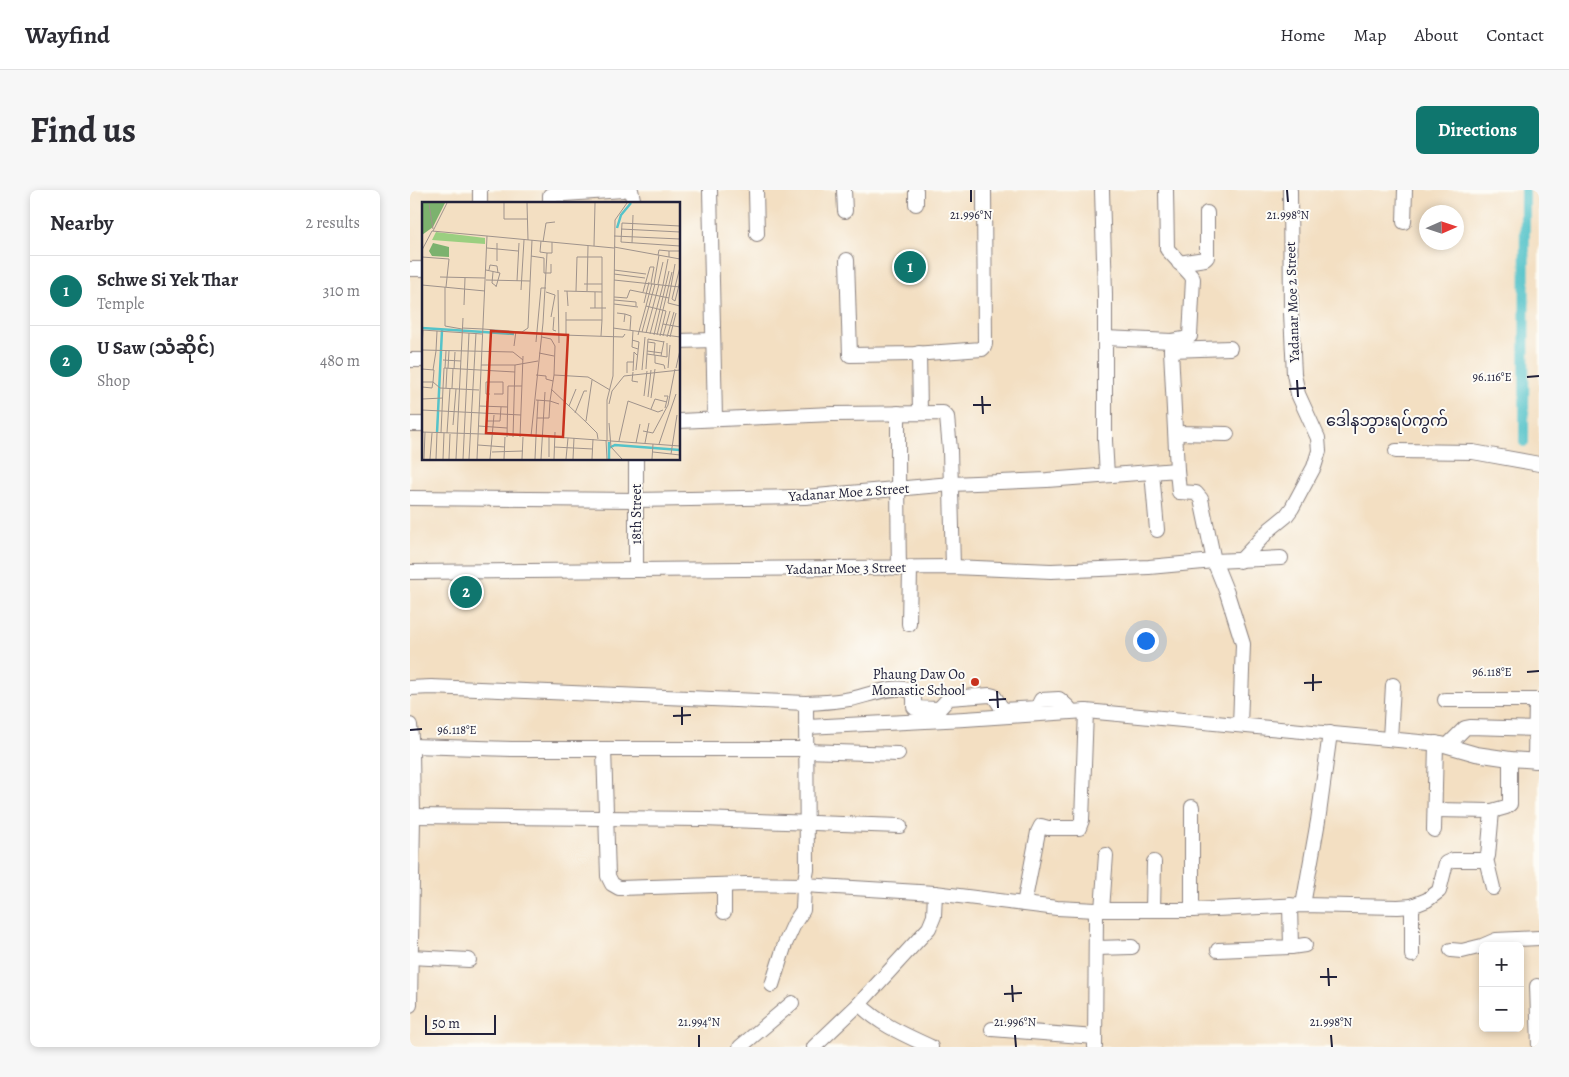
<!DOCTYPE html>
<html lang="en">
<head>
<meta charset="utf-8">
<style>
	body { margin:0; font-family:Alegreya,"Noto Sans Myanmar",serif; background:#f7f7f7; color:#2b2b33 }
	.controls { position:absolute; right:15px; bottom:15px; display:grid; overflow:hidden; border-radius:8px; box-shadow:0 2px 8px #0003 }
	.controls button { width:45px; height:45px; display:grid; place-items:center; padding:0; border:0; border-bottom:1px solid #e1e1e2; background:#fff; color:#2b2b33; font:25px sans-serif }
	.compass { position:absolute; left:1009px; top:15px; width:45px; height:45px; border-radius:50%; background:#fff; box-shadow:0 2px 8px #0003; rotate:87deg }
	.scale { position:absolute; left:15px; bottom:12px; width:71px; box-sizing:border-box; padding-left:5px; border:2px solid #22223b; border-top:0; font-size:14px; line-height:18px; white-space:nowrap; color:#22223b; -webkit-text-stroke:4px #fdfcf7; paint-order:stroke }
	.you { position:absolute; left:735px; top:450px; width:18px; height:18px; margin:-12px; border:4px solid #fff; border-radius:50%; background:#1a73e8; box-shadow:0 0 0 8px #1a73e833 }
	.badge { display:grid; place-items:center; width:32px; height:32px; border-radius:50%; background:#0f766e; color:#fff; font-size:16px; font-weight:700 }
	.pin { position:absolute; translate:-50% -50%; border:2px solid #fff; box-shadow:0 1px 5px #0006 }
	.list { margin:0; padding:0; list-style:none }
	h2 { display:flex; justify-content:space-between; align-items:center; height:65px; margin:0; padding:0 20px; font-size:21px }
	h2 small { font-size:16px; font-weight:400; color:#7c7c81 }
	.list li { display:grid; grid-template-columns:32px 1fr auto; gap:15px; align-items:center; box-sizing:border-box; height:70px; padding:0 20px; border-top:1px solid #e1e1e2 }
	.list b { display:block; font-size:19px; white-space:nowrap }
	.list p { margin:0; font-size:16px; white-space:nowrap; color:#7c7c81 }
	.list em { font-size:16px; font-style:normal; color:#7c7c81 }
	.map { position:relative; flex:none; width:1129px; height:857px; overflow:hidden; border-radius:8px }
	header { display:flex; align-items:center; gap:30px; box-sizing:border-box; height:70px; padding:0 25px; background:#fff; border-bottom:1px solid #e1e1e2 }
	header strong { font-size:24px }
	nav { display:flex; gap:28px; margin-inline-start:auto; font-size:18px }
	.intro { display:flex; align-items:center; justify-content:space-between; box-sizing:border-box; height:120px; padding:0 30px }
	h1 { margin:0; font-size:35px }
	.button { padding:12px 22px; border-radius:8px; background:#0f766e; color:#fff; font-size:18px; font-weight:700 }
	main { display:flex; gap:30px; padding:0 30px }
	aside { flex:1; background:#fff; border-radius:8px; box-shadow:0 2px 8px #0003 }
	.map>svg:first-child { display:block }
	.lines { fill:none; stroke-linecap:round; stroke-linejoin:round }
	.canal { stroke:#55c3c9; stroke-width:10 }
	.minor-casing { stroke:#8a807e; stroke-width:16 }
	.minor { stroke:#fff; stroke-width:14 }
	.ticks { fill:none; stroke:#22223b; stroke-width:2 }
	.poi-dot { fill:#c8321e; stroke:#fdfcf7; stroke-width:2 }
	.labels { text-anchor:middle; stroke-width:4; stroke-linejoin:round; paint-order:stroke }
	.street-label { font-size:14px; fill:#22223b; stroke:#fdfcf7 }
	.poi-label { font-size:14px; fill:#22223b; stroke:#fdfcf7; text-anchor:end }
	.quarter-label { font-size:16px; fill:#22223b; stroke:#fdfcf7 }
	.inset-river { fill:none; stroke:#55c3c9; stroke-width:2.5 }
	.inset-road { fill:none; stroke:#9f938c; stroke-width:1 }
	.view { fill:#c8321e; fill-opacity:0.15; stroke:#c8321e; stroke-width:2.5 }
	.inset-edge { fill:none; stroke:#22223b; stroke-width:2.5 }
	.ticks-label { font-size:12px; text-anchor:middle; fill:#22223b; stroke:#fdfcf7; stroke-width:4; stroke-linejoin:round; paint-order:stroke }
</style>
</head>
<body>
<header>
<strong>Wayfind</strong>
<nav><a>Home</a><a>Map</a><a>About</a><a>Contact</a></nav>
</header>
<div class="intro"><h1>Find us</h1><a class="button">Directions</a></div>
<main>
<aside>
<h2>Nearby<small>2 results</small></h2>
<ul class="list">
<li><span class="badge">1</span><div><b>Schwe Si Yek Thar</b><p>Temple</p></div><em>310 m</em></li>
<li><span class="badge">2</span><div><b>U Saw (သံဆိုင်)</b><p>Shop</p></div><em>480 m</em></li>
</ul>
</aside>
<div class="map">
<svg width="1129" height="857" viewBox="0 0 1129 857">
	<rect width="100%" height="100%" fill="#fdfcf7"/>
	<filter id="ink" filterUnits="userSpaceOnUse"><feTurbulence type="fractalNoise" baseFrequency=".02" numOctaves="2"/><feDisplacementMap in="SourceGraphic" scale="10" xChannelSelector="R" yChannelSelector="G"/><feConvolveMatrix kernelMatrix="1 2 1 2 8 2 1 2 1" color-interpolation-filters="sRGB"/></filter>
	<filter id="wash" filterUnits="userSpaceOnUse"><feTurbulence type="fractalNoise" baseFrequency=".0096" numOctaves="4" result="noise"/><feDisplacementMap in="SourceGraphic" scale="20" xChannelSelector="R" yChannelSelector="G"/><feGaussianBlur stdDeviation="1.12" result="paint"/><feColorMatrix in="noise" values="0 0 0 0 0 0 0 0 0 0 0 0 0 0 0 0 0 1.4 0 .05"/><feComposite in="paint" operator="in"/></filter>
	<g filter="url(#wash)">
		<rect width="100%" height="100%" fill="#f3dfc2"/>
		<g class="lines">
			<!-- canal -->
			<path class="canal" d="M1114,252l1,-252"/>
		</g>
	</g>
	<g filter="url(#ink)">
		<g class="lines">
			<defs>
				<g id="minor">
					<path d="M221,0l3,14"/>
					<path d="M300,0l5,228"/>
					<path d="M346,0l1,44"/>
					<path d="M434,0l1,21"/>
					<path d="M506,0v14"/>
					<path d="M692,0l3,104v147l2,34"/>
					<path d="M756,0l1,59 24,26 2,4 -3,57 -6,3 -12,2 -1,9 6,120"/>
					<path d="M70,14v-14"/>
					<path d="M140,14v-9l73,-5"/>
					<path d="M994,32l1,-32"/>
					<path d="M437,70l3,95 64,-1 68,-5 2,-2 1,-3 -1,-154"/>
					<path d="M769,73l26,-4 2,-2v-44"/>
					<path d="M0,79h14"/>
					<path d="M695,148l67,3"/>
					<path d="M269,151l34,-1"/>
					<path d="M761,160l59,-2"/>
					<path d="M509,163l1,60"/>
					<path d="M0,170h14"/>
					<path d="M488,223c0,52 0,103 1,155"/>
					<path d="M269,231l153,-7 111,-1 4,4 3,33 3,117"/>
					<path d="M0,234h14"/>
					<path d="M766,243l51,1"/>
					<path d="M986,261l77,1 66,12"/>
					<path d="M742,282l5,58"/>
					<path d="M0,308l226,2 169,-3 146,-13 96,-4 130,-10 2,22 17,1 5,6 13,62 13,32 16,51 -3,81"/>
					<path d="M830,371l30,-32 16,-13 6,-8 22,-41 5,-16 -1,-13 -20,-44 -4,-20 -3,-61 -1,-123"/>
					<path d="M226,380v-111"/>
					<path d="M0,382l543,-5 98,4 98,-4 65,-6 67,-3"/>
					<path d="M499,434l1,-56"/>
					<path d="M0,498l21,-1 375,16 1,167 -3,15 131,8 122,15 39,2h96l111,-5 95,2 14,-1 15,-6 12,-9 7,-28 7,-3h30l5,-4 4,-45 14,-4 4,-3v-45"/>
					<path d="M1035,510h94"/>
					<path d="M396,513c15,-1 29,-1 44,-4 14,-2 48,-17 61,-7 4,3 3,10 3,15l1,1 24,1 10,-11 41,-3 4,1 9,14 34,-2 4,-8 18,-1 10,9v4"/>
					<path d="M0,535l2,26 1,65 -3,189"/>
					<path d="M397,537l158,-8 121,-8 355,33 35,10 34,5 29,2"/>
					<path d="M980,549l3,-54"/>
					<path d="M1038,555l17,-17 5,-1 69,2"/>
					<path d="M2,556l100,3h294"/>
					<path d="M194,559l4,127 4,8 7,4 128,-4 57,1 -1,25 -8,12 -10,22 -13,41"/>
					<path d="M396,561l92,3"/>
					<path d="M1125,571l1,-61"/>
					<path d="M1025,620l57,1"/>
					<path d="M0,626l293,3 197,7"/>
					<path d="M1024,640l2,-87"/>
					<path d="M1076,669l7,29"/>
					<path d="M614,714l14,-72 3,-6 7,2h31l3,-8 4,-109"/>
					<path d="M893,715l15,-84 12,-88"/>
					<path d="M692,720l4,-55"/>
					<path d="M743,720l1,-48"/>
					<path d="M782,720v-103"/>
					<path d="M314,722v-27"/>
					<path d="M881,757l14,-2"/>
					<path d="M686,758l36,-1"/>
					<path d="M808,760l73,-3 -1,-42"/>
					<path d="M1041,760l11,1 20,-5 14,-6 43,-2"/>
					<path d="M1002,765v-49"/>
					<path d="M0,767l59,3"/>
					<path d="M1127,796l2,61"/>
					<path d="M449,814c22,21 44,30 72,43"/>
					<path d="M582,839l103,8"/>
					<path d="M330,857l52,-44"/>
					<path d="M404,857l45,-43 70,-76 5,-12 1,-23"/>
					<path d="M685,857l1,-137"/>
				</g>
			</defs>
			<!-- minor casing -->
			<use href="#minor" class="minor-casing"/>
			<!-- minor -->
			<use href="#minor" class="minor"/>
		</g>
	</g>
	<!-- ticks -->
	<path class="ticks" d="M561,0v12M877,0l1,12M1117,187l12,-1M887,190l1,17M879,199l17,-1M572,206l1,18M563,215h18M1117,482l12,-1M903,484v17M894,493l18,-1M587,501l1,17M579,510l17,-1M272,517v18M263,526l18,-1M0,540l12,-1M918,778l1,18M910,787h17M602,795l1,17M594,804l18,-1M289,845v12M605,845l1,12M921,845l1,12"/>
	<!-- markers -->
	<circle class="poi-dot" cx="565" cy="492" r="5"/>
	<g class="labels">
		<!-- street labels -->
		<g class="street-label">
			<text transform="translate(882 112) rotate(-92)" y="5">Yadanar Moe 2 Street</text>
			<text transform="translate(439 302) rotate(-4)" y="5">Yadanar Moe 2 Street</text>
			<text transform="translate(226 324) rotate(-90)" y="5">18th Street</text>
			<text transform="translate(436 378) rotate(-1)" y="5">Yadanar Moe 3 Street</text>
		</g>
		<!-- poi labels -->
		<g class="poi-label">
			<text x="555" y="489">Phaung Daw Oo<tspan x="555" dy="16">Monastic School</tspan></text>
		</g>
		<!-- quarter labels -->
		<g class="quarter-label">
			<text x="977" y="236">ဒေါနဘွားရပ်ကွက်</text>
		</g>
	</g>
	<!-- overview -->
	<g transform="translate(12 12)">
		<rect width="258" height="258" fill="#f3dfc2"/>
		<path d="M14,30l49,6v6l-53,-4z" fill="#9bcf80"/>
		<path d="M0,1h23l-12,24 -11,8zM11,41l16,4v10l-17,-1 -3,-5z" fill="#7cb26e"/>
		<path class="inset-river" d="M195,26l4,-13 10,-12M0,126l92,6M15,231l5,-103M187,240v17M187,246l6,-3 65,5"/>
		<path class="inset-road" d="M82,1v16h23M105,1l1,37M7,2l4,25M258,24l-58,-3 -1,19 59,4M199,27l59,3M11,29l14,-28M65,34l127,12M192,34l66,3M119,39l-1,11 7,1h5v-11M121,40l3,-19 9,-1M210,41l1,-28M172,44l1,-43M192,45l66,12M65,46l31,3M0,48l10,-19 55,5 -10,223M236,53l1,-5 10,1M109,54l13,2v15h7v-9M0,55l27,2 -3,28M247,55v-6h11M75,59v-18M253,62l-7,39 12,3M64,68l14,3 -4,14M67,68l1,-5 7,1 1,7M192,68l32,4M71,70l-1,11 4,3M192,72l31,4M18,75l45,1M64,78l44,1M192,78l66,7M95,79l2,-38M162,82h18M232,82l5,-29M236,82l5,-22M0,83l63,6M241,83l5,-26M23,85v39M99,88l3,-50M136,88l1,53M142,89l38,1M145,89l1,15M165,89l1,-45M124,90l9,3 -4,22M221,90l7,-25h4l-3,16M192,95l13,1 3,-8 39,8M192,98l22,2v4M253,99l-3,-2 8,-32M253,99l5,-20M222,101l5,-21M192,102l24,3M42,103l1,-27M224,104l6,-23M168,106h16M173,106v-16M195,111l8,1 -1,8M203,112l6,2 -1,14M132,115l-1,13 3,1M144,118h36v-63h-25l-1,34M241,122l17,3M23,124l17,3M40,126l21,1M191,126l67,9M61,127l39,3 6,-4 4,-88M0,128l60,4M211,129l-1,16 6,2M220,130l13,-48M224,131l13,-49M228,132l13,-49M141,133l60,2 2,-3M144,133v-23M216,133l8,-29 20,5 -6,25M232,133l15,-64M235,133l15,-63M179,134l1,-16M241,134l7,-25M245,135l7,-25M248,135l6,-24M210,138l7,2 -3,28M114,140l5,-54h5M226,140l7,1 -1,12M92,144l2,-15M0,145l1,-17M0,148l91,2 10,8M14,149l1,-20M225,149l15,2M117,151l15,3M225,152l14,2 3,-15M233,153v8l9,2 1,4M239,154l6,1v-14M21,158l18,1M59,163h34M23,166l1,-17M26,166l1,-17M246,166l2,-23M254,166l4,-18M0,167l12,1 -1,12 7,6 39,2M32,167l1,-17M224,167l2,-30 16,3M11,168l3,-19M220,168l3,-33M211,169l1,-19 3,3M211,170l-1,9 6,1M205,171v-11h6M114,173l10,1v3l7,2M132,173l34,2 22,13M0,180h11l-1,6 -10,-1M21,186l1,-20 71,4M24,186l1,-20M30,186l1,-19M129,187l35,33 11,11 1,6M68,192h-4v-12h17v12h-9M222,194l3,-25M242,194h4l-3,12M226,195l3,-27M229,196l4,-29M0,197l21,-1M114,198l14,1 4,-26 1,-29 -4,-7 -9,-2M65,199v20h13l1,-14M187,202l3,-13 12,-15 56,-6M57,204l29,1M147,204l7,-17M229,207l4,-10 12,3M0,208l99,5M153,211l9,-22h3M115,216h12l1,-17 9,3M164,219l6,-41M187,221l2,24 11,12M31,223l3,-36M57,224l28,2M221,229l10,2 15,-28 7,-36M0,230l120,4 138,10M19,231l2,-45M25,231l3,-45M109,234l12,-113 4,-70M114,234l2,-36M85,235l1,-51h14M91,235l2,-72 23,-4M98,235l3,-81M184,238l1,19M185,238v-40l6,-24 2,-156 12,-17M197,239l9,-40 30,11 5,-2M214,241l4,-19M223,241l4,-20M237,242l17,-50M56,243l27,2M132,245l39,2M70,250l31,-1M231,250l27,3M249,252l6,-39M127,255v-21M2,257l1,-27M8,257l2,-26M14,257l1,-26M21,257l1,-26M27,257l1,-25M34,257l7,-141M41,257l6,-126M47,257l7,-126M68,257l4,-44M82,257l1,-22M100,257l1,-22M113,257l1,-23M119,257l4,-67M132,257l1,-27M144,257l2,-21M151,257l1,-21M170,257l1,-20M230,257l1,-15"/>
		<path class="view" d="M69,129l77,4 -5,102 -77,-4z"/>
		<rect width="258" height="258" class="inset-edge"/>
	</g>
	<g class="ticks-label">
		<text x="561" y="29">21.996°N</text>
		<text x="878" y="29">21.998°N</text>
		<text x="1082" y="191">96.116°E</text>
		<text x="1082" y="486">96.118°E</text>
		<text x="47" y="544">96.118°E</text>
		<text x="289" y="836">21.994°N</text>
		<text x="605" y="836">21.996°N</text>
		<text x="921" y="836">21.998°N</text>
	</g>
</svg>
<div class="controls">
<button>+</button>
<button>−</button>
</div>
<svg class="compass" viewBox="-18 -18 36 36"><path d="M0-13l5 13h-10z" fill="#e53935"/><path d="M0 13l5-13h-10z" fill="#7c7c81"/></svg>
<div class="scale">50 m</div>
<div class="you"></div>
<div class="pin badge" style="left:500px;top:77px">1</div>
<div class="pin badge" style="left:56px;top:402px">2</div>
</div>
</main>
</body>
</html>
